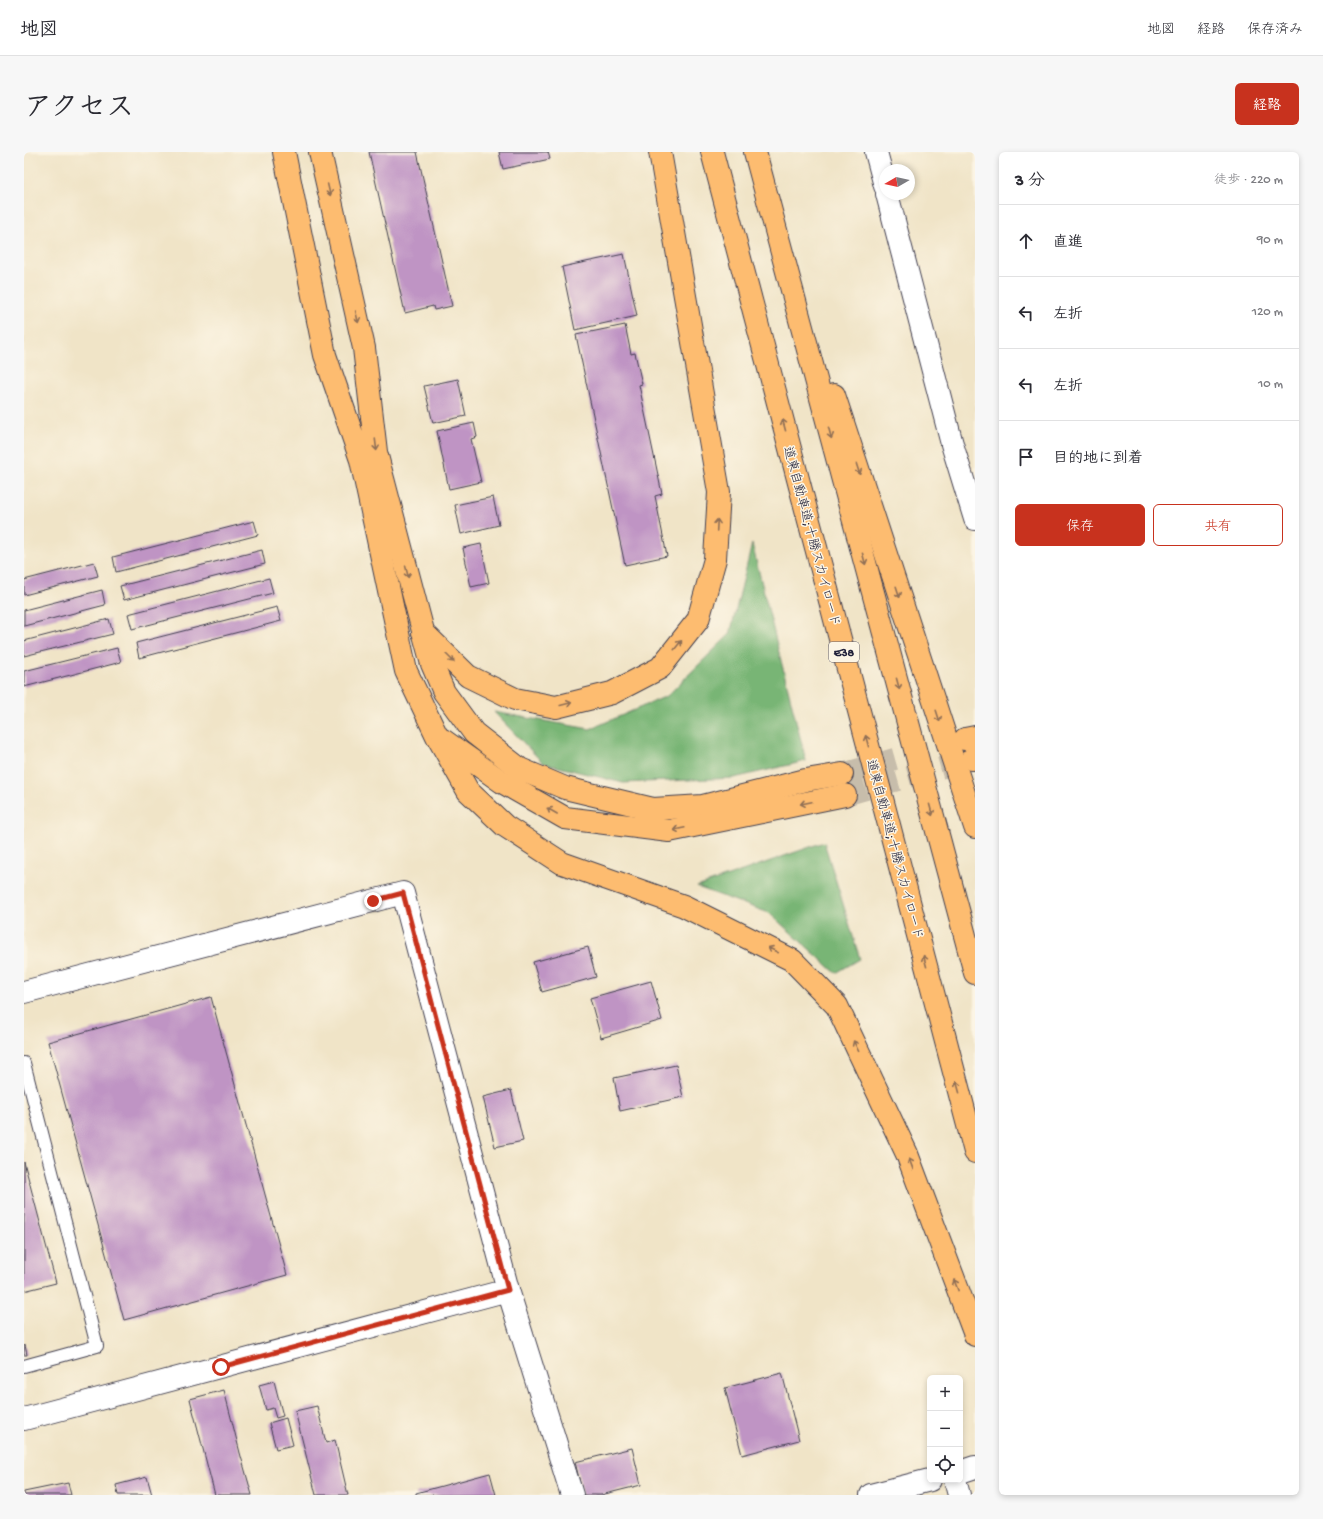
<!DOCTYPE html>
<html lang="ja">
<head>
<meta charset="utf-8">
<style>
	body { margin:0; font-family:"Gochi Hand","Klee One",sans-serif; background:#f7f7f7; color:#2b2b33 }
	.controls { position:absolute; right:12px; bottom:12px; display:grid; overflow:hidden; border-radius:6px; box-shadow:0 2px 6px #0003 }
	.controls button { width:36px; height:36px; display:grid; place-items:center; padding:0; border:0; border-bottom:1px solid #e1e1e2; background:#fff; color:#2b2b33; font:20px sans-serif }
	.compass { position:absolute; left:855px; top:12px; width:36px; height:36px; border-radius:50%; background:#fff; box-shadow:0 2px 6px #0003; rotate:261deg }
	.stop { position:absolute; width:12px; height:12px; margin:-9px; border:3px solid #c8321e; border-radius:50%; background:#fff }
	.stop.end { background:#c8321e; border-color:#fff; box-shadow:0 1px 4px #0008 }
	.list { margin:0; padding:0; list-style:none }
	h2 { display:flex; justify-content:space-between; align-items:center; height:52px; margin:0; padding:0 16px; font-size:17px }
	h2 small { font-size:13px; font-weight:400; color:#7c7c81 }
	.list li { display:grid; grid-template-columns:26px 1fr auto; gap:12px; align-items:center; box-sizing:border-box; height:72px; padding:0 16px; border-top:1px solid #e1e1e2 }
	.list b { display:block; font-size:15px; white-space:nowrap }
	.list em { font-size:13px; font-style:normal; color:#7c7c81 }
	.actions { display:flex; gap:8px; padding:12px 16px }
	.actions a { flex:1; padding:9px 0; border:1px solid #c8321e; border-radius:6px; text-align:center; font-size:14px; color:#c8321e }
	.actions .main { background:#c8321e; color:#fff }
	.icon { flex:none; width:22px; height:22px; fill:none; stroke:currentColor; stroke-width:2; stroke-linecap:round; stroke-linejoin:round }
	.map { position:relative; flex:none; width:951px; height:1343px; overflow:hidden; border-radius:6px }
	header { display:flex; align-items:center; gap:24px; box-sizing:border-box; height:56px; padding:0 20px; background:#fff; border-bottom:1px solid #e1e1e2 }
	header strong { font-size:19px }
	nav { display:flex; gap:22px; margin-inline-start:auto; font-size:14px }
	.intro { display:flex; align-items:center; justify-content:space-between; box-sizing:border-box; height:96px; padding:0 24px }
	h1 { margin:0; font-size:28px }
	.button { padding:10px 18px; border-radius:6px; background:#c8321e; color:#fff; font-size:14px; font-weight:700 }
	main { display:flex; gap:24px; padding:0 24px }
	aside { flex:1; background:#fff; border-radius:6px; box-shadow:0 2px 6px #0003 }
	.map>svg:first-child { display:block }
	.forest { fill:#78b575; stroke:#4d6c58 }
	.building { fill:#bf94c4 }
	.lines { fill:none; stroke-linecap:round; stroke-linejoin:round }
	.motorway-tunnel { stroke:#c7bdab; stroke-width:22; stroke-dasharray:22 11; stroke-linecap:butt }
	.service-casing { stroke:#413f50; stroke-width:14 }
	.minor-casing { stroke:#413f50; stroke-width:24 }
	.tertiary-casing { stroke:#413f50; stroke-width:24 }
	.motorway-casing { stroke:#413f50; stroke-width:24 }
	.service { stroke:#fff; stroke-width:12 }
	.minor { stroke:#fff; stroke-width:22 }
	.tertiary { stroke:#fff; stroke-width:22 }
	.motorway { stroke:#fdbc70; stroke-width:22 }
	.oneway { stroke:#906f56 }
	.route { stroke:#c8321e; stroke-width:5 }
	.labels { text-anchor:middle; stroke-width:3; stroke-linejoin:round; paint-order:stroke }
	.shield { fill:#fcf5e5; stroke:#63616e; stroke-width:1 }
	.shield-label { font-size:12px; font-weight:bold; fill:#22223b }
	.street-label { font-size:13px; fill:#22223b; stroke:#fcf5e5 }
</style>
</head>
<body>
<header>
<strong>地図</strong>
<nav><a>地図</a><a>経路</a><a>保存済み</a></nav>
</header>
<div class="intro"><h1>アクセス</h1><a class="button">経路</a></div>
<main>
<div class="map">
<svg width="951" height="1343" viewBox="0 0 951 1343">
	<rect width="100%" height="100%" fill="#fcf5e5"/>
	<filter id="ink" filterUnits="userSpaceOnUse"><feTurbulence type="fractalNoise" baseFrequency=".025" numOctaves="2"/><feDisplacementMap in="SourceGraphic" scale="8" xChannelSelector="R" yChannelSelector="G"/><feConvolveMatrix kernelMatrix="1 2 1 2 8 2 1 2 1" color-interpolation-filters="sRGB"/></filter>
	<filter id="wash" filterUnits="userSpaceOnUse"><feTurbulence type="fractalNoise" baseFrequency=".012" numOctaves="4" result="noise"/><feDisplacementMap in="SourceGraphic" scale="16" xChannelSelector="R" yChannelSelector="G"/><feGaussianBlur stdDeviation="0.9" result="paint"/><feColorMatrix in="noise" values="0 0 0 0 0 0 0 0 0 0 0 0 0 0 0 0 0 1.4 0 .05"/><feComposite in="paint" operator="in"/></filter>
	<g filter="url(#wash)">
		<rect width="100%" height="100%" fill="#f0e4c7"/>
		<!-- forest -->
		<g class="forest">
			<path d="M728,392l54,217 -72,17 -111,5 -80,-20 -49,-51 96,17 77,-33 63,-62z"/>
			<path d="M800,690l36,117 -24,14 -67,-60 -72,-26z"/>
		</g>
		<g id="blocks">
			<!-- building -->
			<g class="building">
				<path d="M345,0h48l35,154 -18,4 -1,-4 -28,7z"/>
				<path d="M475,0h49l2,7 -47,10z"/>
				<path d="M600,102l13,62 -62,14 -13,-63z"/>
				<path d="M601,173l6,29 4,-1 7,31 -3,1 23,109 -7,2 12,60 -42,9 -49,-230z"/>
				<path d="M434,227l8,37 -33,7 -9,-37z"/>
				<path d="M450,271l3,14 -6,2 10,43 -32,7 -12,-58z"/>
				<path d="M469,345l6,28 -38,9 -6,-29z"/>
				<path d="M230,369l4,14 -142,37 -3,-15z"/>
				<path d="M457,392l8,39 -18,4 -8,-39z"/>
				<path d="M238,398l3,14 -141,36 -4,-14z"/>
				<path d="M70,410l4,14 -74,19v-15z"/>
				<path d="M245,426l4,15 -141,36 -4,-15z"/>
				<path d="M78,438l3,15 -81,21v-16z"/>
				<path d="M253,455l4,14 -142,37 -3,-15z"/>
				<path d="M85,467l4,15 -89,22v-15z"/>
				<path d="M93,496l4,14 -97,25v-16z"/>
				<path d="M564,795l8,30 -54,15 -9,-30z"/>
				<path d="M627,829l11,39 -61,18 -11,-40z"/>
				<path d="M187,845l76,278 -163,45 -76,-278z"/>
				<path d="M652,913l7,32 -63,14 -6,-33z"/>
				<path d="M487,938l12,51 -28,6 -12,-50z"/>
				<path d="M0,1010l32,121 -32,8z"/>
				<path d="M1,1193l2,10h-3v-9z"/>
				<path d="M758,1221l17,67 -57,15 -17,-67z"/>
				<path d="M250,1229l9,35 -7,2 -3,-10 -7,2 -7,-25z"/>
				<path d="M200,1238l16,63 12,42h-37l-25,-96z"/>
				<path d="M293,1254l9,37 9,-3 13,55h-32l-21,-84z"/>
				<path d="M262,1266l7,27 -17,4 -7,-26z"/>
				<path d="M608,1296l9,37 -40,10h-18l-8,-33z"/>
				<path d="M466,1321l6,22h-80v-2z"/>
				<path d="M123,1325l5,18h-34l-2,-10z"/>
				<path d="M44,1331l3,12h-47v-3z"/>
			</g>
		</g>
	</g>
	<g filter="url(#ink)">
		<use href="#blocks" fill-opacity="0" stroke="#413f50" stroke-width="1"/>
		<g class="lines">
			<!-- motorway-tunnel -->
			<g class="motorway-tunnel">
				<path d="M818,622l123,-35"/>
				<path d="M821,643l127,-36"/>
			</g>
			<defs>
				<path id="service" d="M0,911l73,283 -73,20"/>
				<g id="minor">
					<path d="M0,1267l484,-129"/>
					<path d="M936,1320l15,-5"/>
					<path d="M931,1328l4,15"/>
					<path d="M847,1343l59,-15"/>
				</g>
				<g id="tertiary">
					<path d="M852,0l9,34"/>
					<path d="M863,42l65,250 23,75"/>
					<path d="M0,840l379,-99 105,397 64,205"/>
				</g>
				<g id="motorway">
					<path d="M260,0l41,203 36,105 45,211 31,65 31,55 37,35 57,37 122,43 108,54 45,46 70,148 68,181"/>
					<path d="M296,0l44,196 12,104 47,179 9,33 12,28 30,41 46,36 45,19 88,21 50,-3 103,-26 36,-6"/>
					<path d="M688,0l263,1000"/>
					<path d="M731,0l220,821"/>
					<path d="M810,243l141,432"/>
					<path d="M399,480l45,44 47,23 41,8 56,-14 48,-25 38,-48 17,-61 4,-67 -59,-340"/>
					<path d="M941,587l10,-2"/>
					<path d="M419,588l59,42 63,36 104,13 176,-36"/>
					<path d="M948,607l3,-1"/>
				</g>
			</defs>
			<!-- service casing -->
			<use href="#service" class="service-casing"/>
			<!-- minor casing -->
			<use href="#minor" class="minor-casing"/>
			<!-- tertiary casing -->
			<use href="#tertiary" class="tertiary-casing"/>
			<!-- motorway casing -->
			<use href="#motorway" class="motorway-casing"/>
			<!-- service -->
			<use href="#service" class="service"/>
			<!-- minor -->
			<use href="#minor" class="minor"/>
			<!-- tertiary -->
			<use href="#tertiary" class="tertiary"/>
			<!-- motorway -->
			<use href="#motorway" class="motorway"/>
		</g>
		<!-- one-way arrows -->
		<defs><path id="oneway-shaft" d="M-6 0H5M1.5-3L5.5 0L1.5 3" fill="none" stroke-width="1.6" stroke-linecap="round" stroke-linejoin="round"/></defs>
		<g class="oneway">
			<use href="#oneway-shaft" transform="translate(305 38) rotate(77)"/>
			<use href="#oneway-shaft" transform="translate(333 165) rotate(77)"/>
			<use href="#oneway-shaft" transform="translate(760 273) rotate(-105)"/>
			<use href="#oneway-shaft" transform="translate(806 281) rotate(75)"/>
			<use href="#oneway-shaft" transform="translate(352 293) rotate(83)"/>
			<use href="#oneway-shaft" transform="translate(834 317) rotate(72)"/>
			<use href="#oneway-shaft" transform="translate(693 373) rotate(-87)"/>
			<use href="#oneway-shaft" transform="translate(840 407) rotate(75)"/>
			<use href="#oneway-shaft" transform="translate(383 420) rotate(76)"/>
			<use href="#oneway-shaft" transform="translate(874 440) rotate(72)"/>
			<use href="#oneway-shaft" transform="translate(654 493) rotate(-51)"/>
			<use href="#oneway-shaft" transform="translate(426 506) rotate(45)"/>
			<use href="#oneway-shaft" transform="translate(874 532) rotate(75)"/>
			<use href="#oneway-shaft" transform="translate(542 552) rotate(-14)"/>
			<use href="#oneway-shaft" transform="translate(914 564) rotate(72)"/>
			<use href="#oneway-shaft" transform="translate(843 589) rotate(-105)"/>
			<use href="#oneway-shaft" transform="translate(782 651) rotate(168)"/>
			<use href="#oneway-shaft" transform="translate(907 658) rotate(75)"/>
			<use href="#oneway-shaft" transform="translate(528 659) rotate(-150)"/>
			<use href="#oneway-shaft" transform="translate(655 677) rotate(168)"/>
			<use href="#oneway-shaft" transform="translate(749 798) rotate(-153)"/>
			<use href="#oneway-shaft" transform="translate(901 809) rotate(-105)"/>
			<use href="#oneway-shaft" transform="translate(832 894) rotate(-116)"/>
			<use href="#oneway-shaft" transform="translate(934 935) rotate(-105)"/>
			<use href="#oneway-shaft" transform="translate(887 1012) rotate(-111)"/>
			<use href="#oneway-shaft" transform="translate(932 1133) rotate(-111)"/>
		</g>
	</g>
	<g class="lines" filter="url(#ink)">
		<!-- route -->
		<path class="route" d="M197,1215l287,-77 -105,-397 -30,8"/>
	</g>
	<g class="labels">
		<!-- shield labels -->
		<rect class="shield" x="805" y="490" width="30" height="20" rx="3"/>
		<g class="shield-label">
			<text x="820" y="504">E38</text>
		</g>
		<!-- street labels -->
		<g class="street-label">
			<text transform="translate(789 384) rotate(75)" y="5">道東自動車道;十勝スカイロード</text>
			<text transform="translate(872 697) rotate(75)" y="5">道東自動車道;十勝スカイロード</text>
		</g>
	</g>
</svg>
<div class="controls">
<button>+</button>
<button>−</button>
<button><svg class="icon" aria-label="locate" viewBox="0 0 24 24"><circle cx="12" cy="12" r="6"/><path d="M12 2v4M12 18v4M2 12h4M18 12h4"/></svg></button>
</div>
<svg class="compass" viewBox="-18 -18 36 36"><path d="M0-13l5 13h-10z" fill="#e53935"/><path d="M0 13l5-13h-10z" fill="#7c7c81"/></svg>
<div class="stop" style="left:197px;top:1215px"></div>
<div class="stop end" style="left:349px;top:749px"></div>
</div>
<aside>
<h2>3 分<small>徒歩 · 220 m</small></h2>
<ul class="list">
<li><svg class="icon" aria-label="ahead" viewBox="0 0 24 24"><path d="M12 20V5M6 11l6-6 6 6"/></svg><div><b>直進</b></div><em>90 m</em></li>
<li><svg class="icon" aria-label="left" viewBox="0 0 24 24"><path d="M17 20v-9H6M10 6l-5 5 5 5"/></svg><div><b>左折</b></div><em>120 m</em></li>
<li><svg class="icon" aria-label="left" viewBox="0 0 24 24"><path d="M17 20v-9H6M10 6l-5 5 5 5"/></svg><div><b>左折</b></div><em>10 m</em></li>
<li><svg class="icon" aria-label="arrive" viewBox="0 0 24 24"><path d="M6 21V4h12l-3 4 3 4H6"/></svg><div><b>目的地に到着</b></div></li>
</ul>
<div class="actions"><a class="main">保存</a><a>共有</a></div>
</aside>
</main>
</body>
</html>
